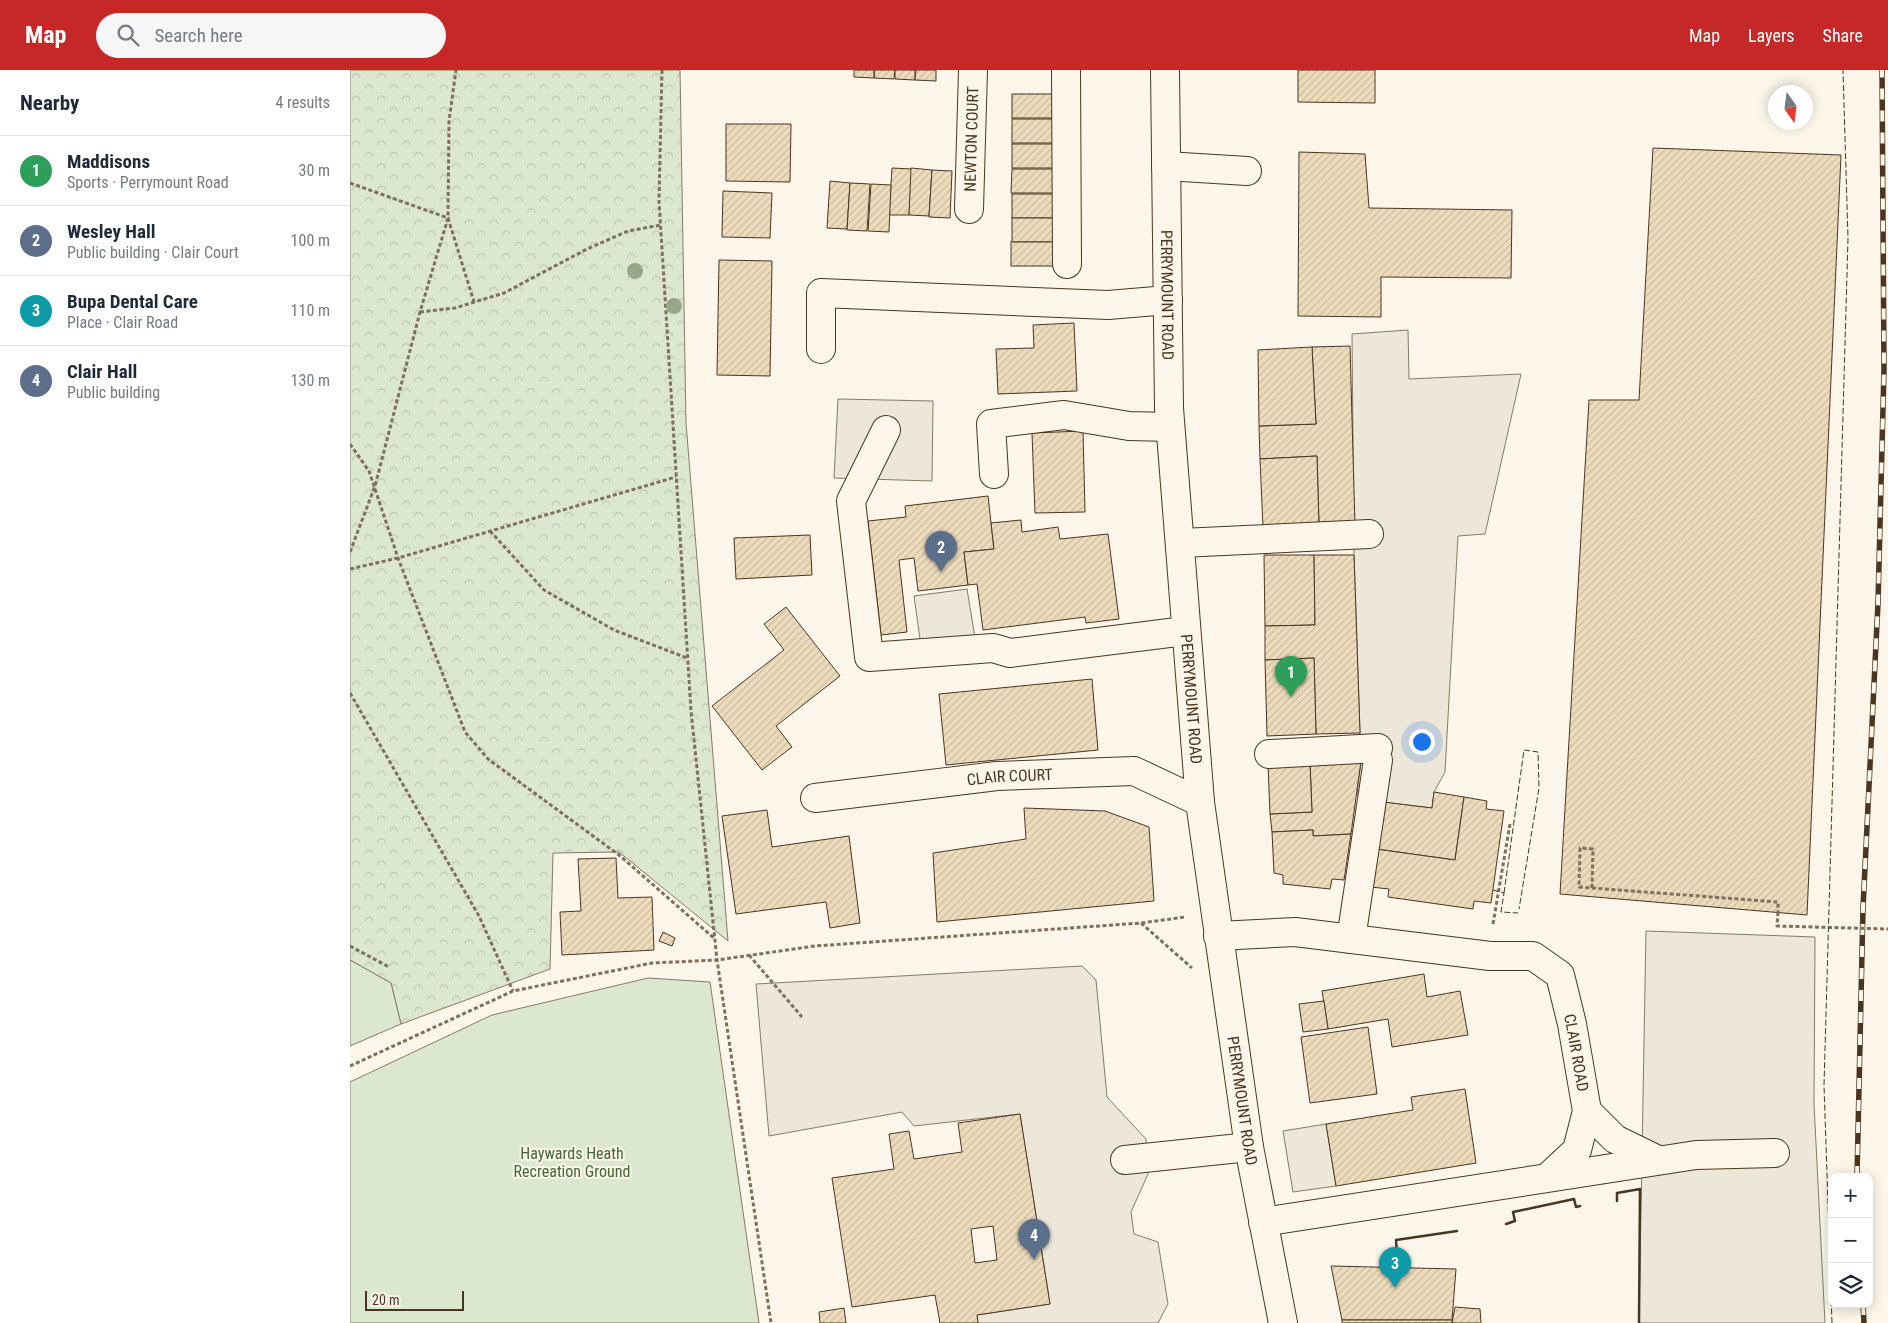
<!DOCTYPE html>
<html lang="en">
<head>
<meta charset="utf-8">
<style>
	body { margin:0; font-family:"Roboto Condensed",sans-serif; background:#f6f6f7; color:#1f2937 }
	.controls { position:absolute; right:15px; bottom:15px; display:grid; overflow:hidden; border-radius:10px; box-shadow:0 2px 12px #0003 }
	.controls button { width:45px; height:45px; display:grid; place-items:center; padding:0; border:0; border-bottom:1px solid #e0e1e3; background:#fff; color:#1f2937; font:25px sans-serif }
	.compass { position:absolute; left:1418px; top:15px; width:45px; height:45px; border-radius:50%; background:#fff; box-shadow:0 2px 12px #0003; rotate:166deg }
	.scale { position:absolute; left:15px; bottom:12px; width:99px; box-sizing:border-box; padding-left:5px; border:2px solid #4a3520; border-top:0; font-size:14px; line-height:18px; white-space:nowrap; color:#4a3520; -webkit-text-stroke:4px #fbf6e9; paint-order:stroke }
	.you { position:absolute; left:1071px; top:671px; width:18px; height:18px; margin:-12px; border:4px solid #fff; border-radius:50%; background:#1a73e8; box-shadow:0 0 0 8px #1a73e833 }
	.badge { display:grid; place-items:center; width:32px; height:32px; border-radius:50%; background:#c62828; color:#fff; font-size:16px; font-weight:700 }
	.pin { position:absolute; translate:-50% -41px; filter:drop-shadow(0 1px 2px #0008) }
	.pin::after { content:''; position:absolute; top:26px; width:18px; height:15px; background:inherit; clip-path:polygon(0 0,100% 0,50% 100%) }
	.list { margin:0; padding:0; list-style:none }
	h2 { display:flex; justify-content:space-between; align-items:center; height:65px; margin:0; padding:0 20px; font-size:21px }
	h2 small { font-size:16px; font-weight:400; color:#747a83 }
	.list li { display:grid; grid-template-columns:32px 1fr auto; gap:15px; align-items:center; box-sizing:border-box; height:70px; padding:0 20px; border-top:1px solid #e0e1e3 }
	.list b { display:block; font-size:19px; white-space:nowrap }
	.list p { margin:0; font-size:16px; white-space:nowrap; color:#747a83 }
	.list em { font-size:16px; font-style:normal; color:#747a83 }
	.icon { flex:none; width:28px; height:28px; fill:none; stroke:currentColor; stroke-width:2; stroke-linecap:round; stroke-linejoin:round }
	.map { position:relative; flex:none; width:1538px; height:1253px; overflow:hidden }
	header { display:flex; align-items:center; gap:30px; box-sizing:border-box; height:70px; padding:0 25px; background:#c62828; color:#fff }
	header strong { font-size:24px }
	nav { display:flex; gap:28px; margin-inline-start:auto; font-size:18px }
	.search { width:350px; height:45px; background:#f6f6f7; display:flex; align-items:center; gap:12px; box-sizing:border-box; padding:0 18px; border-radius:28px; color:#747a83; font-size:19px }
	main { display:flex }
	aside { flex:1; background:#fff }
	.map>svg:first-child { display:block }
	.forest { fill:url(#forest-crowns); stroke:#887966 }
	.park { fill:#dce7d0; stroke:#887966 }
	.parking { fill:#ede7d9; stroke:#887966 }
	.building { fill:url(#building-hatch); stroke:#4a3520; fill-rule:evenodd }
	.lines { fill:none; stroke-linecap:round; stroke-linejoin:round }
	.minor-casing { stroke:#4a3520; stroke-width:30 }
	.major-casing { stroke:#4a3520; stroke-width:30 }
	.path { stroke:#7f6f5c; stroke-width:3; stroke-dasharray:4 2.5; stroke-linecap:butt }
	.minor { stroke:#fbf6e9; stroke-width:28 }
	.major { stroke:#fbf6e9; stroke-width:28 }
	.rail-casing { stroke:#4a3520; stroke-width:5.5 }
	.rail { stroke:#fbf6e9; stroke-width:4; stroke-dasharray:11; stroke-linecap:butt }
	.path-bridge { stroke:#7f6f5c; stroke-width:3; stroke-dasharray:4 2.5; stroke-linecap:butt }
	.fence { stroke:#4a3520; stroke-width:1; stroke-dasharray:6 2.5; stroke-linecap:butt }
	.wall { stroke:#4a3520; stroke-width:2.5 }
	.tree { fill:#96a887 }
	.labels { text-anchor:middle; stroke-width:4; stroke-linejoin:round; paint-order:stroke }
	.street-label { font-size:16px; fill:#4a3520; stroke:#fbf6e9 }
	.park-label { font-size:16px; fill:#436837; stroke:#fbf6e9 }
</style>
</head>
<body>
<header>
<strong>Map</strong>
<div class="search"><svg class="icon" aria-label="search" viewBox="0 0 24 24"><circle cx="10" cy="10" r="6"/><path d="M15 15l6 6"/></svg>Search here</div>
<nav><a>Map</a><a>Layers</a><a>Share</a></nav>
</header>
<main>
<aside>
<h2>Nearby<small>4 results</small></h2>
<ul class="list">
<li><span class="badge" style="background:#2e9e5b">1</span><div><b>Maddisons</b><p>Sports · Perrymount Road</p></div><em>30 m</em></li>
<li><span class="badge" style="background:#5c6f8a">2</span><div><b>Wesley Hall</b><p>Public building · Clair Court</p></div><em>100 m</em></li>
<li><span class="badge" style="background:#0f9aa8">3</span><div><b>Bupa Dental Care</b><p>Place · Clair Road</p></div><em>110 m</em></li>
<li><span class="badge" style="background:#5c6f8a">4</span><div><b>Clair Hall</b><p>Public building</p></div><em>130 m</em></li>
</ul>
</aside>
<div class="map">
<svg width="1538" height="1253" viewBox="0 0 1538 1253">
	<defs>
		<pattern id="forest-crowns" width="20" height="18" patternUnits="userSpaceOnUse" patternTransform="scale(1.25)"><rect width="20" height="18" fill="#dce7d0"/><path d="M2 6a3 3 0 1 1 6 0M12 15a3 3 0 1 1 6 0" fill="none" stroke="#bec7b2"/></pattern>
		<pattern id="building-hatch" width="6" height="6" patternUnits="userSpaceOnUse" patternTransform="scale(1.25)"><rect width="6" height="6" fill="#ecdcbc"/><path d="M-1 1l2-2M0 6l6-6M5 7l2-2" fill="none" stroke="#ccbda1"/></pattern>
	</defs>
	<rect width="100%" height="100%" fill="#fbf6e9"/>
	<!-- forest -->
	<path class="forest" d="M0,0h330l6,353 42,518 -109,-89 -66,1 -3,116 -149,55 -10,-41 -41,-23z"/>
	<!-- park -->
	<g class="park">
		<path d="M0,890l41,23 10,41 -51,22z"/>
		<path d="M298,908l62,4 49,341h-409v-241l142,-67z"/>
	</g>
	<!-- parking -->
	<g class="parking">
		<path d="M1058,260l1,49 112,-5 -36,160 -27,2 -13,236 -11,20 -2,16 -49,-6 -26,-8 4,-33 -7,-206 -2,-221z"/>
		<path d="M488,329l95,2 -1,80 -98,-3z"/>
		<path d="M617,519l10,61 -55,3 -8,-57z"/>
		<path d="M1296,861l169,6 -1,167 11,219h-186z"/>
		<path d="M732,896l14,14 11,117 39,42 2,35 -17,38 3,22 24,8 10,62 -10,19h-180l-1,-8 73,-11 -30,-190 -106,12 -12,-14 -133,24 -13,-152z"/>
		<path d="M976,1054l10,62 -43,6 -10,-61z"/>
	</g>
	<!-- building -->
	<g class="building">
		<path d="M504,0h20v8l-20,-1z"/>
		<path d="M525,0h20l-1,9 -20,-1z"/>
		<path d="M545,0h20v10l-20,-1z"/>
		<path d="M566,0h20v11l-21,-1z"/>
		<path d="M948,0h77v33l-77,-1z"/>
		<rect x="662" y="24" width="47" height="24"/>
		<rect x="662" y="49" width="46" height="24"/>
		<path d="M376,54h65l-1,58 -64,-1z"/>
		<rect x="662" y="74" width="47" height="24"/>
		<path d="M1303,78l188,7 -34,760 -247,-21 29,-494h50z"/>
		<path d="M949,82l66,2 4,54 143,2 -1,68 -130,-1v40l-83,-1z"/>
		<path d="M542,98l20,1 -3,46h-20z"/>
		<path d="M561,98l21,2 -3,46 -20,-1z"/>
		<path d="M662,99h46v24h-47z"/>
		<path d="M582,100l20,1 -2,47 -21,-1z"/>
		<path d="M480,111l20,2 -3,46 -20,-1z"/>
		<path d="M500,113l20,1 -3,47 -20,-1z"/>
		<path d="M521,114l20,1 -2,47 -21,-1z"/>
		<path d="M373,121l49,2 -2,45 -48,-1z"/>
		<rect x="662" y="124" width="46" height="24"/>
		<rect x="662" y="148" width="46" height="24"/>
		<rect x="661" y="172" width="47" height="24"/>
		<path d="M369,190l53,1 -2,115 -53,-1z"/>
		<path d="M724,253l3,68 -79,3 -2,-45 38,-1 -1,-23z"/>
		<path d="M1000,276l5,180h-36l-2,-70 -57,3 -1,-33 57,-2 -4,-77z"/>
		<path d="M962,277l4,77 -57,2 -1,-76z"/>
		<path d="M733,361l2,81 -50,1 -3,-80z"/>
		<path d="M967,386l2,70 -56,1 -3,-68z"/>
		<path d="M638,426l6,53 -30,3 4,33 -50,6 -4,-33 -15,2 8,72 -26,3 -13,-114 38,-4 -1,-11z"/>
		<path d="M671,450l1,12 36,-5 2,12 48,-5 11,85 -33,4 -1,-6 -102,13 -6,-46 -9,1 -4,-33 30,-3 -3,-26z"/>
		<path d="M460,465l2,40 -76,4 -2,-41z"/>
		<path d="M914,485h50l1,70 -50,1z"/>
		<path d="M964,485h40l6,178 -44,1 -2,-76 -49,2v-34l50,-1z"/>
		<path d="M436,537l54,69 -64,50 16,21 -30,23 -50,-64 72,-56 -20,-26z"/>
		<path d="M964,588l2,76 -49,2 -2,-76z"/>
		<path d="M742,609l6,71 -152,15 -7,-71z"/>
		<path d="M1011,691l-10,73 -38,2v-6l-41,2 -2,-18 42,-2 -2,-49z"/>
		<path d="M960,693l2,49 -42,2 -2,-49z"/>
		<path d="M1084,722l30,5 -9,63 -79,-11 7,-47 49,6z"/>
		<path d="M1114,727l23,4 -1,8 18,2 -13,92 -17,-2 -1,8 -85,-12 1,-8 -18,-2 5,-38 79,11z"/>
		<path d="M674,738l81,3 44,16 5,74 -217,21 -4,-69 93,-14z"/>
		<path d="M417,740l5,37 77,-11 11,87 -30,5 -4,-26 -90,12 -14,-98z"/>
		<path d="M963,760v6l38,-2 -7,46 -12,-1 -2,10 -47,-5v-9l-9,-2 -2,-41z"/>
		<path d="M266,788l2,40 34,-1 2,53 -92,5 -2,-43 21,-1 -3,-52z"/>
		<path d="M313,862l12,6 -3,8 -13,-5z"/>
		<path d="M1074,904l3,23 33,-6 8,44 -76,12 -4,-28 -60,10 -6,-38z"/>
		<path d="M974,931l4,28 -25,3 -4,-28z"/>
		<path d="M1018,957l9,67 -67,9 -9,-66z"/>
		<path d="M1115,1019l11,74 -140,23 -10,-62 87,-14 -2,-13z"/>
		<path d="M670,1044l30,190 -73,11 1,8h-38l-5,-28 -83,12 -20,-129 62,-9 -5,-35 20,-3 5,28 48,-7 -4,-29zM643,1156l4,34 -22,3 -4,-34z"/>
		<path d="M981,1196l125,3 -4,51h-110z"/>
		<path d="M1105,1237l25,2 1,14h-29z"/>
		<path d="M494,1238l2,15h-26l-1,-11z"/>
		<rect x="992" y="1250" width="110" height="3"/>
	</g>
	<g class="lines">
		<defs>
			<g id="minor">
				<path d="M716,0l1,194"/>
				<path d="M816,96l81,5"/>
				<path id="s1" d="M619,139l4,-139"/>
				<path d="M471,279v-56l287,12 60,-5"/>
				<path d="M536,360l-35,71 18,156 124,-9 17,5 175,-22"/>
				<path d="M644,404l-3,-50 73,-9 65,11 41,1"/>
				<path d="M831,473l188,-9"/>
				<path d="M919,684l109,-6"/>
				<path id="s2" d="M465,728l182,-22 137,-5 66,31"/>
				<path id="s3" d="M868,866l77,-4 195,24h43l27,19 12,49 15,87 -10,39 -29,27"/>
				<path d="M1001,869l27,-179"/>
				<path d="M1237,1041l28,28 43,21"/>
				<path d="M775,1090l124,-13"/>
				<path d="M913,1152l433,-67 79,-2"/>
			</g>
			<g id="major">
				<path id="s4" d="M815,0l4,338 31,394 49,345 34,176"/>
			</g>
		</defs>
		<!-- minor casing -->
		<use href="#minor" class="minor-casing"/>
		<!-- major casing -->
		<use href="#major" class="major-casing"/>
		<!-- path -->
		<g class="path">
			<path d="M312,0l-3,131 32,510 26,249 54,363"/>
			<path d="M0,113l98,35 26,84"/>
			<path d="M70,242l35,-4 49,-15 83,-44 41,-18 33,-6"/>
			<path d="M0,374l19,27 29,87 67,174 23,27 131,96 96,84"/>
			<path d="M140,461l54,59 70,40 73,28"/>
			<path d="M0,482l25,-66 45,-174 28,-94 1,-97 7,-51"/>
			<path d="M0,499l48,-11 278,-81"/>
			<path d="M0,623l129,223 34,75"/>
			<path d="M1242,818l1,-39 -13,-1 -1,39 13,1 186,14v10"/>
			<path d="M791,853l51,45"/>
			<path d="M1143,854l17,-100"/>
			<path d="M0,876l39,21"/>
			<path d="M399,885l53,62"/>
			<path d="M0,996l163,-75 139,-28 65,-3 98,-14 326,-23 44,-6"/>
		</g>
		<!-- minor -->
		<use href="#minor" class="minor"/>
		<!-- major -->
		<use href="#major" class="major"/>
		<defs>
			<g id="rail">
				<path d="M1507,1107l6,-269 15,-305 6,-234 -2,-299"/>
				<path d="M1513,1234l1,19"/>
			</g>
		</defs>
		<!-- rail casing -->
		<use href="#rail" class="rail-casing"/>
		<!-- rail -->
		<use href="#rail" class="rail"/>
		<!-- path-bridge -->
		<path class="path-bridge" d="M1428,842l-1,14 111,3"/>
		<!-- fence -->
		<g class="fence">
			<path d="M1143,820l11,3 -3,19 17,1"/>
			<path d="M1154,823l20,-143 14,2 1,36 -20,121"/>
			<path d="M1482,1253l-8,-238 24,-847 -5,-168"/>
		</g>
		<!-- wall -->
		<g class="wall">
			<path d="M1267,1131v-8l23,-4 -1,134"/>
			<path d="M1156,1154l9,-3 -2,-9 61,-13 2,8 4,-1"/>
			<path d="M1048,1197l-2,-27 61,-9"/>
		</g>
	</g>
	<!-- trees -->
	<g class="tree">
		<circle cx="285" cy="201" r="8"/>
		<circle cx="324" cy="236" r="8"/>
	</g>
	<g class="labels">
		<!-- street labels -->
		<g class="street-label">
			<text dy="6" stroke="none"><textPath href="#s1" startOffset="70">NEWTON COURT</textPath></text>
			<text dy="6" stroke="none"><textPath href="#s4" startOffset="225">PERRYMOUNT ROAD</textPath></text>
			<text dy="6" stroke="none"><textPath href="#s4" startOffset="630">PERRYMOUNT ROAD</textPath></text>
			<text dy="6" stroke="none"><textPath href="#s2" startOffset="196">CLAIR COURT</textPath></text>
			<text dy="6" stroke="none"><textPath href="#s3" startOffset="429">CLAIR ROAD</textPath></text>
			<text dy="6" stroke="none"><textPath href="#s4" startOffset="1035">PERRYMOUNT ROAD</textPath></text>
		</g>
		<!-- park labels -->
		<g class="park-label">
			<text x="222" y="1089">Haywards Heath<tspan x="222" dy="18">Recreation Ground</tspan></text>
		</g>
	</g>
</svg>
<div class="controls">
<button>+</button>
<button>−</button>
<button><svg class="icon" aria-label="layers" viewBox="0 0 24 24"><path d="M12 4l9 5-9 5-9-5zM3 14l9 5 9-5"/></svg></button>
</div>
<svg class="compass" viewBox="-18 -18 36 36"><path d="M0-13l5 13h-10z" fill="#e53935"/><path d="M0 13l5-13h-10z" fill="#747a83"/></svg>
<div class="scale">20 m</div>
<div class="you"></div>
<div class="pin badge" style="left:941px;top:627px;background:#2e9e5b">1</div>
<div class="pin badge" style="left:591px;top:502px;background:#5c6f8a">2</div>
<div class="pin badge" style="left:1045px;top:1218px;background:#0f9aa8">3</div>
<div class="pin badge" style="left:684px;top:1190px;background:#5c6f8a">4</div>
</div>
</main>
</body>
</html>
